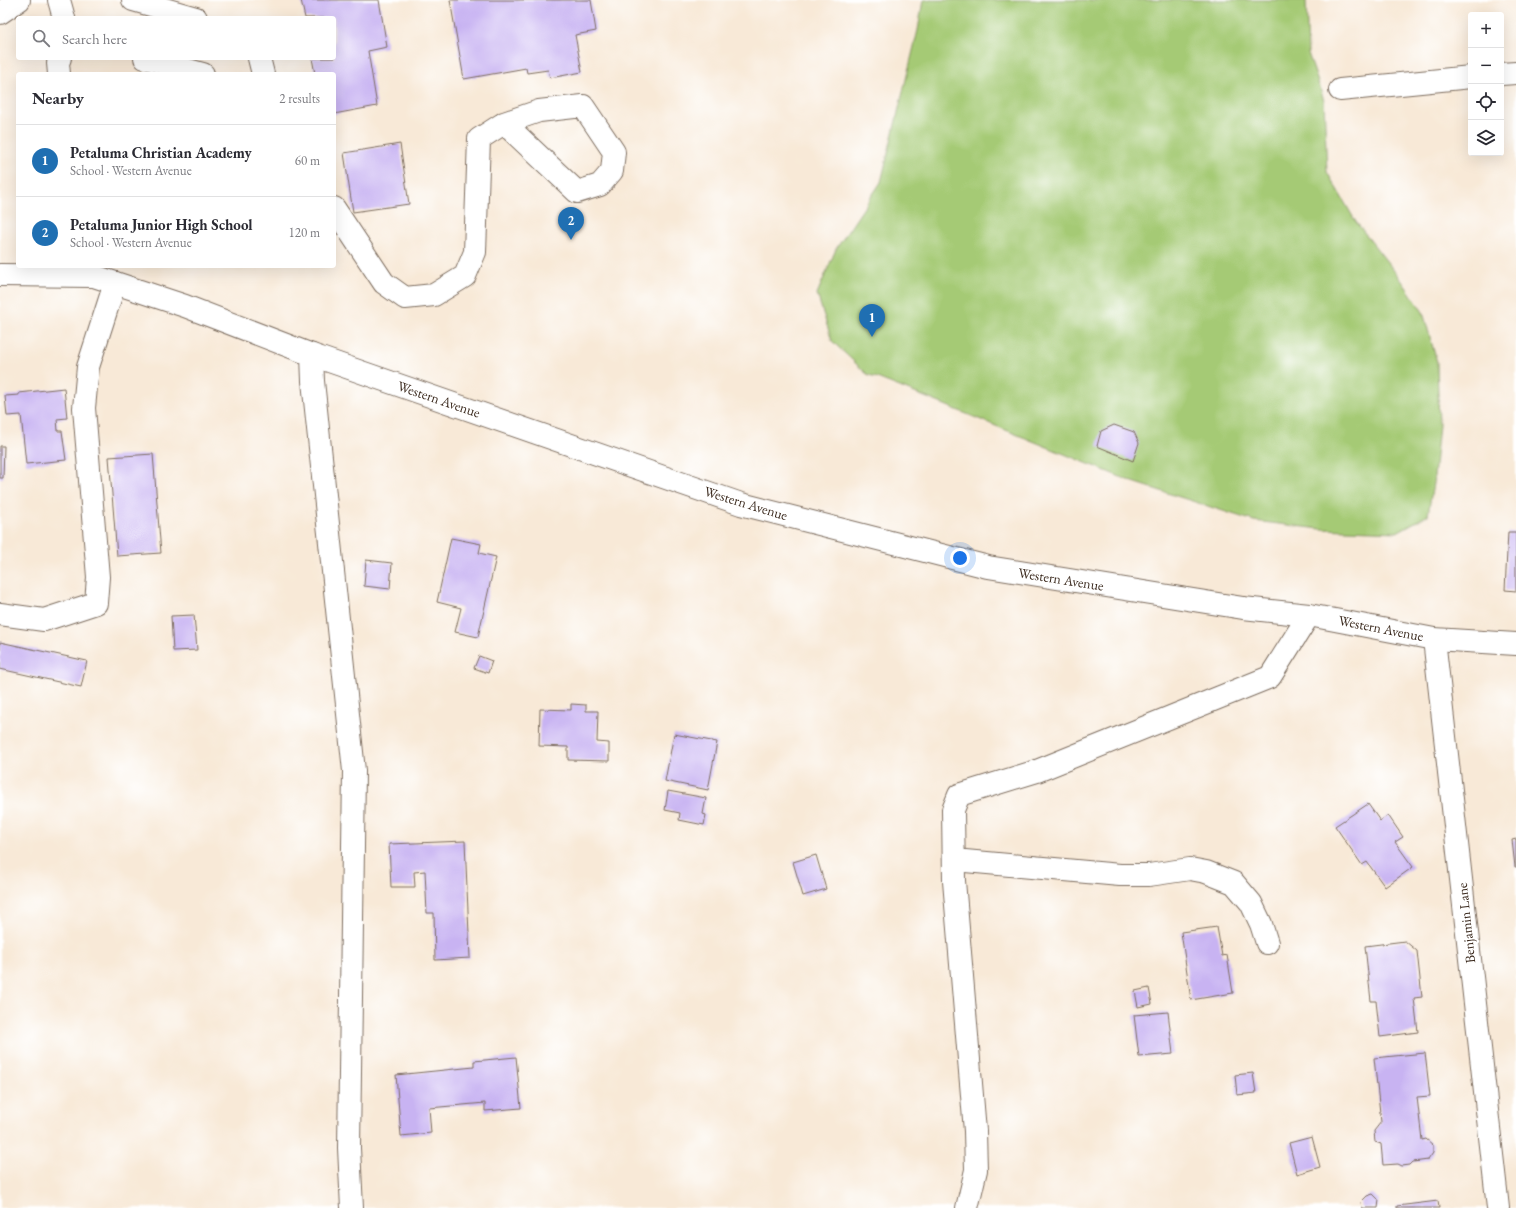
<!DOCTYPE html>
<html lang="en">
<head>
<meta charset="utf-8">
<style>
	body { margin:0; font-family:"EB Garamond",serif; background:#f7f7f7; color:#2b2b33 }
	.controls { position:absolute; right:12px; top:12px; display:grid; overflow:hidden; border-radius:4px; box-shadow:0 4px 16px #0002 }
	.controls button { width:36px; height:36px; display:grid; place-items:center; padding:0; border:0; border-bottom:1px solid #e1e1e2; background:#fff; color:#2b2b33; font:20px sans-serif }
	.you { position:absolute; left:960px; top:558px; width:14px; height:14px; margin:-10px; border:3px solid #fff; border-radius:50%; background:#1a73e8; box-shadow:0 0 0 6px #1a73e833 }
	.badge { display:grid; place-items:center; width:26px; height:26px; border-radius:50%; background:#1f6fb2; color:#fff; font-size:13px; font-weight:700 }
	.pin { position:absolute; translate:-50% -33px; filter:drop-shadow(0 1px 2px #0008) }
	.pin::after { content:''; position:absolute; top:21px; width:14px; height:12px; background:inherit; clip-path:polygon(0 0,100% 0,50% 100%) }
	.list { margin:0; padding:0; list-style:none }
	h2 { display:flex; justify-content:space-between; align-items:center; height:52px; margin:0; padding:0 16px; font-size:17px }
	h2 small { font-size:13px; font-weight:400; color:#7c7c81 }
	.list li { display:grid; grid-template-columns:26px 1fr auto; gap:12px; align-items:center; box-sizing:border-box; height:72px; padding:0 16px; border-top:1px solid #e1e1e2 }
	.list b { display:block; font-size:15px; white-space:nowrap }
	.list p { margin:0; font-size:13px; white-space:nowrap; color:#7c7c81 }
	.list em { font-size:13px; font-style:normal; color:#7c7c81 }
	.icon { flex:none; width:22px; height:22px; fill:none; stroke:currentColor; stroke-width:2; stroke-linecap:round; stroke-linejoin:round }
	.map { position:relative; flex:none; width:1516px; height:1208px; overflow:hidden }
	.search { position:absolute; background:#fff; box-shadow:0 4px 16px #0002; left:16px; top:16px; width:320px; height:44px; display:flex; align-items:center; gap:10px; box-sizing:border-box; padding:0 14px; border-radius:4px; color:#7c7c81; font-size:15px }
	.panel { position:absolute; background:#fff; box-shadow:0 4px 16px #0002; left:16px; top:72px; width:320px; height:196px; border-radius:4px }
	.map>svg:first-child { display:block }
	.green { fill:#a5ca74; stroke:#707a49 }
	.building { fill:#c8b3f2 }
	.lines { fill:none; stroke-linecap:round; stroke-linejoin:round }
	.minor-casing { stroke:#7d6d5f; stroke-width:24 }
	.minor { stroke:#fff; stroke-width:22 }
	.labels { text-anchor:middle; stroke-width:4; stroke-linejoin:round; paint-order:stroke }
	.street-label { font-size:14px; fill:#3b2a1e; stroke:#fff }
</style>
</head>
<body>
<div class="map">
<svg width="1516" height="1208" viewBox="0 0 1516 1208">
	<rect width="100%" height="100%" fill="#fff"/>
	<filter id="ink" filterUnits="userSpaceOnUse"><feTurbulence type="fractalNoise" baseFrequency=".025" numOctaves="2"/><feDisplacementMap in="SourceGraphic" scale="8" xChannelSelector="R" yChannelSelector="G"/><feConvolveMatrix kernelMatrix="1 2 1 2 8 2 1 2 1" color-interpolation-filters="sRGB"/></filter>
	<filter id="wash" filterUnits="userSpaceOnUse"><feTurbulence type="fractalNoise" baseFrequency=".012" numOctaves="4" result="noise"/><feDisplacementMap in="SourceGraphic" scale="16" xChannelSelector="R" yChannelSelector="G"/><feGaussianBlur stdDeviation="0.9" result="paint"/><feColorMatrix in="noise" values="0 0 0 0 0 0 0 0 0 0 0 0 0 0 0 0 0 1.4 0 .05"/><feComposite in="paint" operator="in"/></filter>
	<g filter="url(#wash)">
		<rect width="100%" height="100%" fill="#f8e9d7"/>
		<!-- green -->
		<path class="green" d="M923,0h383l2,53 16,47 3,72 29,50 46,59 21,31 14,50 2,63 -5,52 -6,38 -31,17 -76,-3 -67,-8 -124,-40 -195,-80 -68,-27 -35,-33 -15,-47 19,-45 45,-67 37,-152z"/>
		<g id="blocks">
			<!-- building -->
			<g class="building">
				<path d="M301,0h78l8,47 -19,4 9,55 -43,8v-40h-19l-3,-16h22v-40h-29z"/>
				<path d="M450,0h141l5,31 -21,4 7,37 -32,6 -2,-8 -21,3 -1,-5 -62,11z"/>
				<path d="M400,144l9,60 -56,8 -9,-59z"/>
				<path d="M64,388l3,30 -10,1 1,12h4l4,29 -40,4 -5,-49 -14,1 -2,-20 14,-1v-2z"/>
				<path d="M1114,425l20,7 5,11 -6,18 -36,-15 4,-15z"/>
				<path d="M0,446h4l-1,32h-3z"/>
				<path d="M153,454l8,99 -44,3 -8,-99z"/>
				<path d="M1508,532h8v59l-11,-1z"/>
				<path d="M451,538l30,6 -2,9 17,4 -18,80 -23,-5 6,-24 -24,-6z"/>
				<path d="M366,560l26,3 -2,26 -26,-3z"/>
				<path d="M194,615l3,35 -24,1 -2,-35z"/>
				<path d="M0,642l87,19 -6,26 -81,-18z"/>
				<path d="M479,656l13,5 -4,12 -14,-5z"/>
				<path d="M571,704l15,1v6h12l-1,31 12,1v18l-41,-1v-13l-29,-1 1,-37 31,1z"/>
				<path d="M674,734l43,8 -9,48 -43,-9z"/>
				<path d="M668,791l38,7 -3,16 3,1 -2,10 -25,-5 1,-7 -15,-3z"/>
				<path d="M1368,804l12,17 8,-6 4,6 11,16 -8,5 18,25 -28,20 -18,-25 -5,3 -27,-39z"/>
				<path d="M1516,839v28h-1l-3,-27z"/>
				<path d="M465,841l5,117 -35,2 -1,-47h-7l-2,-42 -11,1 1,15h-24l-2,-43z"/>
				<path d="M816,855l10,34 -23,7 -10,-34z"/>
				<path d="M1217,927l5,29 5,-1 6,38 -42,7 -10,-68z"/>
				<path d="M1405,941l12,10 5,46 -8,1 4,34 -38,5 -4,-36h-5l-6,-55z"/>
				<path d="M1149,988l3,16 -14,3 -3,-16z"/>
				<path d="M1168,1012l5,42 -34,3 -5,-42z"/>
				<path d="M1425,1053l5,43 -13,1 5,43 4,-1 7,6v8l-5,7 -15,2 -3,3 -8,1 -4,-2 -15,1 -2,-21 -6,-2 -1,-11 7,-9 -7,-64z"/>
				<path d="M516,1057l5,51 -36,3v-8l-56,5 2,25 -30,3 -5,-61 78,-8v-6z"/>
				<path d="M1253,1073l3,20 -19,2 -2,-20z"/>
				<path d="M1312,1137l8,30 -23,7 -8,-31z"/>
				<path d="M1373,1194l6,6 -1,8h-16l-1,-6 6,-6z"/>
				<path d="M1438,1201l1,7h-42v-2z"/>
			</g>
		</g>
	</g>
	<g filter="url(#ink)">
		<use href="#blocks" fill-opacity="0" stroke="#7d6d5f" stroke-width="1"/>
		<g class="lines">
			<defs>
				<g id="minor">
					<path d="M59,0l5,18"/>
					<path d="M133,0l63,18"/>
					<path d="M0,13l19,-13"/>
					<path d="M145,58l58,16"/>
					<path d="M259,58l4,16"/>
					<path d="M59,74l-1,-11 2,-5"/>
					<path d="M1501,74l15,-1"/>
					<path d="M1340,90l131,-13"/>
					<path d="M334,208l50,75 21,15 29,-3 31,-19 10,-24 4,-113 25,-16 35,-12 44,-5 31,46 -2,19 -12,14 -23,7 -73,-69"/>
					<path d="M0,275l94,1 91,30 127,49 429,149 247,63 255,41 66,7 125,24 82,5"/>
					<path d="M312,355l1,26 41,390 -5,377 3,60"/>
					<path d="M0,614l44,6 52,-17 2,-26 -14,-169 4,-41 27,-84"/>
					<path d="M1434,639l64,569"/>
					<path d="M954,860l166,15h29l41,-6 16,3 28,11 17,20 10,21 6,19"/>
					<path d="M967,1208l9,-38 -1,-39 -21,-250 -1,-71 6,-15 78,-24 233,-94 39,-62"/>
				</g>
			</defs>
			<!-- minor casing -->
			<use href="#minor" class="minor-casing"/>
			<!-- minor -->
			<use href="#minor" class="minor"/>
		</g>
	</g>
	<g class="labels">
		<!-- street labels -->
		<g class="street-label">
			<text transform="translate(439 399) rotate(19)" y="5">Western Avenue</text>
			<text transform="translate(746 503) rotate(17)" y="5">Western Avenue</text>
			<text transform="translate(1061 579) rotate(9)" y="5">Western Avenue</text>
			<text transform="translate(1381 628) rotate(11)" y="5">Western Avenue</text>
			<text transform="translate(1466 923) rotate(-96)" y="5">Benjamin Lane</text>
		</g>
	</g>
</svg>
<div class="controls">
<button>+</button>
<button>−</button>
<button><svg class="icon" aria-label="locate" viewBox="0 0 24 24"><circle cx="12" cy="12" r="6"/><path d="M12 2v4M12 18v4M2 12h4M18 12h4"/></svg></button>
<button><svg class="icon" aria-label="layers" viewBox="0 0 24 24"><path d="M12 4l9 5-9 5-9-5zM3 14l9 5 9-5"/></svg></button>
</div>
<div class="you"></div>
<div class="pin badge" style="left:872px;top:337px">1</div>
<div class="pin badge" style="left:571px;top:240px">2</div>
<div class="search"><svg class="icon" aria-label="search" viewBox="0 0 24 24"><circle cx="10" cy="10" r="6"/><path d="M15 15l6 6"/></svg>Search here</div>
<section class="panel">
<h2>Nearby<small>2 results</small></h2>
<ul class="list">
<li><span class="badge">1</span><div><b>Petaluma Christian Academy</b><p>School · Western Avenue</p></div><em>60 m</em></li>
<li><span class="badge">2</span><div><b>Petaluma Junior High School</b><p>School · Western Avenue</p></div><em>120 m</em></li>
</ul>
</section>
</div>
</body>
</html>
